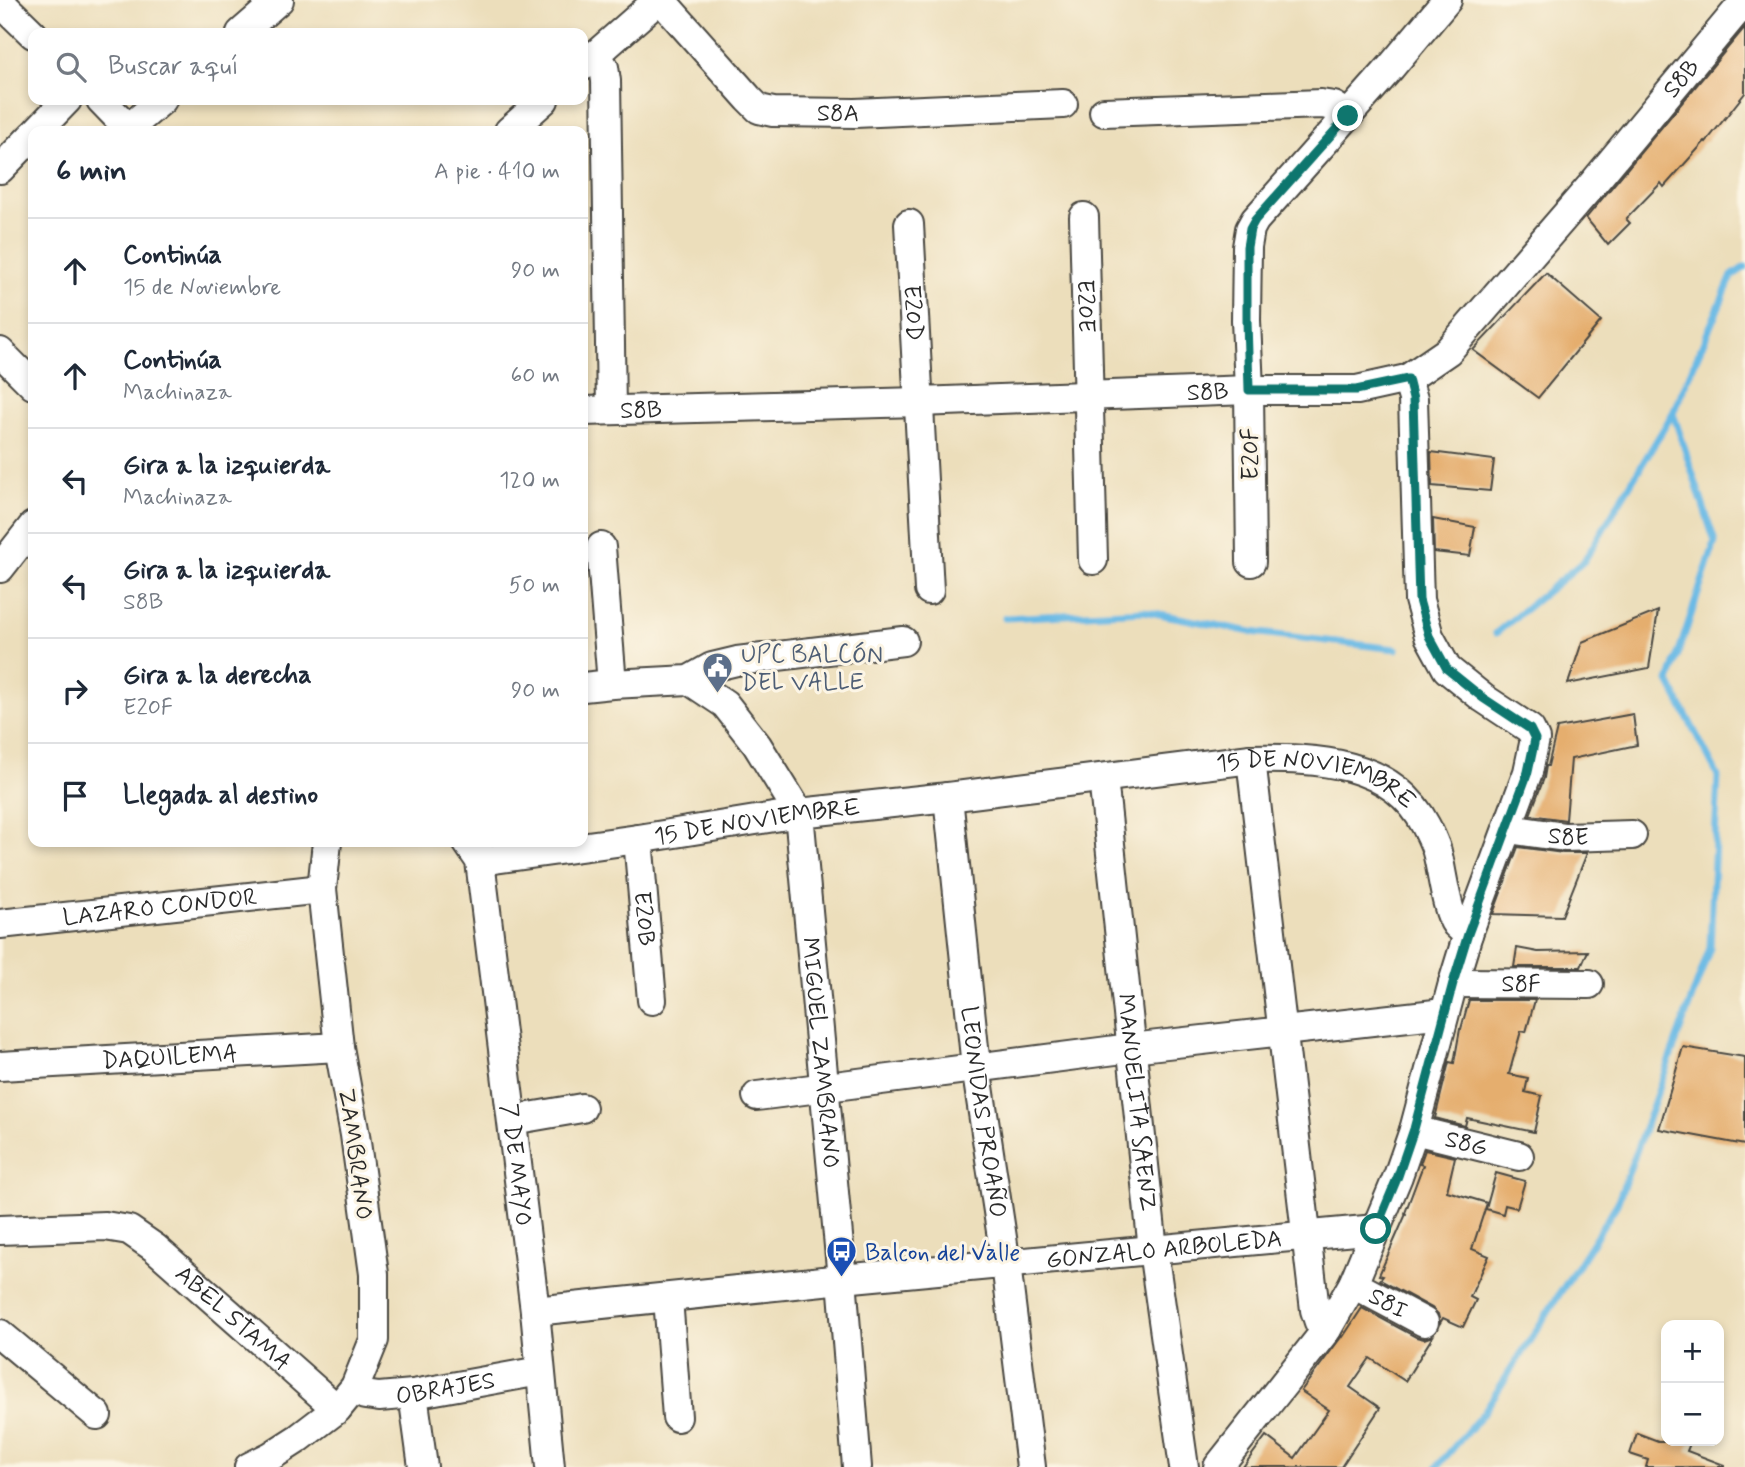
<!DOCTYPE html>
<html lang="es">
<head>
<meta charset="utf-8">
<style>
	body { margin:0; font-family:Mynerve,sans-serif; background:#f2f2f3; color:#1f2937 }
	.controls { position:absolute; right:21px; bottom:21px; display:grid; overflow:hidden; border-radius:14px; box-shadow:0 4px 10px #0003 }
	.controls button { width:63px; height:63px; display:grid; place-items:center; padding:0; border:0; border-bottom:2px solid #e0e1e3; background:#fff; color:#1f2937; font:35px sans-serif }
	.stop { position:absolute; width:21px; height:21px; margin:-16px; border:5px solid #0f766e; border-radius:50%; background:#fff }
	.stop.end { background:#0f766e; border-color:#fff; box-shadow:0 2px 7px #0008 }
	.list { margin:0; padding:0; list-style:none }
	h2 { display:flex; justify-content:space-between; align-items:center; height:91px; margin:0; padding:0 28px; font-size:30px }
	h2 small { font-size:23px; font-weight:400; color:#747a83 }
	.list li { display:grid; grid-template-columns:46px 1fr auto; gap:21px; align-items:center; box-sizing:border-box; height:105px; padding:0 28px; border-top:2px solid #e0e1e3 }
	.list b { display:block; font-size:26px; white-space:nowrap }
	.list p { margin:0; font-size:23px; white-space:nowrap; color:#747a83 }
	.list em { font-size:23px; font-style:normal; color:#747a83 }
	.icon { flex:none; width:38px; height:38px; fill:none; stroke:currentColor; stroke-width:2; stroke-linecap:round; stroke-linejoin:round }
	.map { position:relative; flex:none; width:1745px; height:1467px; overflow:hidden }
	.search { position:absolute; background:#fff; box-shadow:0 4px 10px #0003; left:28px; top:28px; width:560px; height:77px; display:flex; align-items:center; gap:18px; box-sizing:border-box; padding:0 24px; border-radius:14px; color:#747a83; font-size:26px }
	.panel { position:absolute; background:#fff; box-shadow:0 4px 10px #0003; left:28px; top:126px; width:560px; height:721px; border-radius:14px }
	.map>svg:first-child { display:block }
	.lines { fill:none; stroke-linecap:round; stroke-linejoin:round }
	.stream { stroke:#6bbae5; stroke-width:7 }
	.building { fill:#e5ae6e }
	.street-casing { stroke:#484641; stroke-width:32 }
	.street { stroke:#fff; stroke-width:28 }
	.route { stroke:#0f766e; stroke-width:9 }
	.labels { text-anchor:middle; stroke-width:6; stroke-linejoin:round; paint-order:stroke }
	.street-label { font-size:24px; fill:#2b2b2b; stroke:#fcf5e5 }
	.service-label { font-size:24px; fill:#4e5e75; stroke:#fcf5e5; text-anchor:start }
	.transit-label { font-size:24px; fill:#164399; stroke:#fcf5e5; text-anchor:start }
</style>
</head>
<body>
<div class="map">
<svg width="1745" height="1467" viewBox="0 0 1745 1467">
	<rect width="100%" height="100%" fill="#fcf5e5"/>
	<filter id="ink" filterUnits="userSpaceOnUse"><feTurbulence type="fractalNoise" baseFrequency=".0143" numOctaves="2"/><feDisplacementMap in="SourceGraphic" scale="14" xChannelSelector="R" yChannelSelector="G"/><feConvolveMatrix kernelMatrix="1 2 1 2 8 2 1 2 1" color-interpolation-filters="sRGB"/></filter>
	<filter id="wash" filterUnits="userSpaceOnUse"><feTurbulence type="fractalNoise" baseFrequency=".00686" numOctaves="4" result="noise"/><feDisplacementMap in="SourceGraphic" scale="28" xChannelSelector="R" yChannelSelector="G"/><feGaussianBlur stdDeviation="1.57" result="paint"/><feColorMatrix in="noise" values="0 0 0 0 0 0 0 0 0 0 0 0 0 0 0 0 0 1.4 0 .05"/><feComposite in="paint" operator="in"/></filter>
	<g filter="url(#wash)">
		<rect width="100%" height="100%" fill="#ecdebb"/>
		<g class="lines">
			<!-- stream -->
			<g class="stream">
				<path d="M1005,618l139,-7 107,21 145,17"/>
				<path d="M1496,633l88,-72 89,-148"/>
				<path d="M1437,1467l47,-55 133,-208 93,-256 8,-172 -49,-94 46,-140 -42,-129 59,-137 13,-9"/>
			</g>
		</g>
		<g id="blocks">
			<!-- building -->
			<g class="building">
				<path d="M1745,27v66l-39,49 -1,-1 -41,46 -3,-4 -35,36 4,4 -22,22 -22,-27z"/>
				<path d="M1546,273l55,48 -63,77 -65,-48z"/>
				<path d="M1431,452l63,8 -4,31 -58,-5z"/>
				<path d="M1433,519l42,8 -5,29 -36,-4z"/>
				<path d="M1658,611l-9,57 -81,16 14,-42z"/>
				<path d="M1633,714l4,31 -66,14 -5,61 -36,-5 14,-37 2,-12h2l9,-38z"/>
				<path d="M1518,847l45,6h24l-25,63 -69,-2z"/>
				<path d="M1517,948l21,4 50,-1 -7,16h-67z"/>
				<path d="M1469,1000h66l-9,32 -5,-1 -12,43 19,4 -3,14 17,4 -8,36 -67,-14 -2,8 -30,-8 14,-56 5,1 6,-34h1z"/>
				<path d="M1683,1047l62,10v88l-86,-16z"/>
				<path d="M1425,1150l30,7 -8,34 40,12 -15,46 17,7 -19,41 6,3 -13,27 -20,-9 -3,5 -2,-9 -6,-6 -52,-28 3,-4 -4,-1 27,-61 -1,-1 18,-48 -3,-1z"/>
				<path d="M1496,1173l29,8 -8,27 -12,-3 -2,9 -17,-5z"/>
				<path d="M1362,1308l54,29 8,2 9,-3 -28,45 -35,-23 -20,29 30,21 -39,59h-98l23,-31 29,22 34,-48 -28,-19 41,-55 1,1z"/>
				<path d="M1637,1433l21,8h33l-4,10 37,14v2h-78l2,-7 -18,-6z"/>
			</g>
		</g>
	</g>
	<g filter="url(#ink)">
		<use href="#blocks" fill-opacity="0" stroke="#484641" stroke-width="2"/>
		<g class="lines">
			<defs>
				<g id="street">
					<path id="s1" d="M661,0l88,99 10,10 14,3 82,1 208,-9"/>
					<path d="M0,2l33,32"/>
					<path d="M241,33l38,-33"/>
					<path d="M596,54l8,13 2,14 5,329"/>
					<path d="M583,66l75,-66"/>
					<path d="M101,100l30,31"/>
					<path d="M1104,112l217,-8 13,2 14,9"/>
					<path d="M129,128l33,-28"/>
					<path d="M37,131l30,-31"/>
					<path d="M509,131l35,-31"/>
					<path d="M0,169l33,-34"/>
					<path id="s2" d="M1084,217l9,343"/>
					<path id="s3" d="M909,224l20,366"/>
					<path d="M0,352l33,33"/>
					<path id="s4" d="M583,411l336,-9 330,-12h108l50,-11 41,-28 143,-165 154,-185"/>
					<path d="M601,547l11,137"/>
					<path d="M1251,562l-2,-172 -3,-70 1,-73 3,-18 5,-9 136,-153 56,-67"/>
					<path d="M0,568l33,-42"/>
					<path id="s5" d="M689,680l36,24 32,41 42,68 43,466 15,188"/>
					<path d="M583,687l29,-3 77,-4 23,-13 25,-6 166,-20"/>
					<path d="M1251,759l64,551 4,12 8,7"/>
					<path id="s6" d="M1103,778l50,472 31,217"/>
					<path id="s7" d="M948,797l28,270 30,197 25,203"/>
					<path id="s8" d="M1508,829l57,8 67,-2"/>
					<path id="s9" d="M638,839l14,161"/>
					<path id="s10" d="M467,842l13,19 55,450 15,156"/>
					<path id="s11" d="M480,861l158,-22 161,-26 149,-16 303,-38c65,-1 141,1 175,67 5,10 10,19 12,30 4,16 9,57 18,68 3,3 8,7 12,10"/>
					<path id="s12" d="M0,924l322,-35"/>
					<path id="s13" d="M1453,983l136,1"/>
					<path id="s14" d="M0,1066l339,-19"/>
					<path d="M757,1096l374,-48 313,-35"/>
					<path d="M512,1120l70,-12"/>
					<path id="s15" d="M1414,1130l105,26"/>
					<path id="s16" d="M0,1230l105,-4 24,4 26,18 182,161"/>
					<path id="s17" d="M1353,1284l71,38"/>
					<path d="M668,1298l9,119"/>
					<path id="s18" d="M535,1311l307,-32 534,-50"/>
					<path d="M0,1334l97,81"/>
					<path id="s19" d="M355,1387l10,8 14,2 34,-3 127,-23"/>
					<path d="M413,1394l10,73"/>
					<path d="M249,1467l22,-11 28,-18 38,-29 18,-22 19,-47v-66l-19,-139 -16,-88 -17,-158 5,-47"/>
					<path d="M1218,1467l109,-138 26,-45 45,-108 16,-46 39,-147 15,-49 60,-162 7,-33 -5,-10 -47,-31 -36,-29 -18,-33 -10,-36 -6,-201 -6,-20"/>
				</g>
			</defs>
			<!-- street casing -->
			<use href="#street" class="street-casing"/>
			<!-- street -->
			<use href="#street" class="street"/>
		</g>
	</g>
	<g class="lines" filter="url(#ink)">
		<!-- route -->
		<path class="route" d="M1348,116l-93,104 -5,9 -3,18v73l2,70h107l52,-11 5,20 6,201 10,36 18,33 36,29 47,31 5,10 -7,33 -60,162 -15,49 -39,146 -16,47 -22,53"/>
	</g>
	<!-- icons -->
	<defs>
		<symbol id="civic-pin" viewBox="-11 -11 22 30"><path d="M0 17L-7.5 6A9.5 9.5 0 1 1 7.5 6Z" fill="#5c6f8a" stroke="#fcf5e5"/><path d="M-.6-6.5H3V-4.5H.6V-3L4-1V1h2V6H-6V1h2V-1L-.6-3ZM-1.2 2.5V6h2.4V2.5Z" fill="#fff"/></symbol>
		<symbol id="bus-pin" viewBox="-11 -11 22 30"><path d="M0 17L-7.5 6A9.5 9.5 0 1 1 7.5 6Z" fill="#1a4fb4" stroke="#fcf5e5"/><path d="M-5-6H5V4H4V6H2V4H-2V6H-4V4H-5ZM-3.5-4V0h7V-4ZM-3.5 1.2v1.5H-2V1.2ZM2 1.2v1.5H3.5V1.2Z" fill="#fff"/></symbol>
	</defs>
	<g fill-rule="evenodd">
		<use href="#civic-pin" x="700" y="650" width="35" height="47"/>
		<use href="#bus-pin" x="824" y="1234" width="35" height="47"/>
	</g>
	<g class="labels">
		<!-- street labels -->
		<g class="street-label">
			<text dy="8" stroke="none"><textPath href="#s4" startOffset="1234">S8B</textPath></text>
			<text dy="8" stroke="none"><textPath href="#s1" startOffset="226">S8A</textPath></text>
			<text dy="8" stroke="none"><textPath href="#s2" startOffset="89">E20E</textPath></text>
			<text dy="8" stroke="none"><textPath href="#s3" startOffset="89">E20D</textPath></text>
			<text dy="8" stroke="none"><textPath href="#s4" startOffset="625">S8B</textPath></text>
			<text dy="8" stroke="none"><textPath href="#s4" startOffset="58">S8B</textPath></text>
			<text transform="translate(1250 454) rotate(-90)" y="8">E20F</text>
			<text dy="8" stroke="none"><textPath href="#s11" startOffset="847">15 DE NOVIEMBRE</textPath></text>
			<text dy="8" stroke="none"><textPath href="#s11" startOffset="280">15 DE NOVIEMBRE</textPath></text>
			<text dy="8" stroke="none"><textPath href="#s8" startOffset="61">S8E</textPath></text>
			<text dy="8" stroke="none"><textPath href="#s12" startOffset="161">LAZARO CONDOR</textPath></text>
			<text dy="8" stroke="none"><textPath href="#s9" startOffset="80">E20B</textPath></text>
			<text dy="8" stroke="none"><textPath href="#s13" startOffset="68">S8F</textPath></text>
			<text dy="8" stroke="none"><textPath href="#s5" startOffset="416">MIGUEL ZAMBRANO</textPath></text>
			<text dy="8" stroke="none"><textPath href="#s14" startOffset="170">DAQUILEMA</textPath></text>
			<text dy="8" stroke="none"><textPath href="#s6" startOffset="326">MANUELITA SAENZ</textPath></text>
			<text dy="8" stroke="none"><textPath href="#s7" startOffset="317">LEONIDAS PROAÑO</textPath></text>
			<text dy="8" stroke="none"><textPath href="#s15" startOffset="54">S8G</textPath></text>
			<text transform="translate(356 1154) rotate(82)" y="8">ZAMBRANO</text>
			<text dy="8" stroke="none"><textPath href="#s10" startOffset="329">7 DE MAYO</textPath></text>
			<text dy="8" stroke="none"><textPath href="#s18" startOffset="632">GONZALO ARBOLEDA</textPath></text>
			<text dy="8" stroke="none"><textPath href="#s17" startOffset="40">S8I</textPath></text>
			<text dy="8" stroke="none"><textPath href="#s16" startOffset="266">ABEL STAMA</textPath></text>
			<text dy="8" stroke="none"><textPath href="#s19" startOffset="94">OBRAJES</textPath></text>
		</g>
		<!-- service labels -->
		<g class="service-label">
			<text x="741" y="662">UPC BALCÓN<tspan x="741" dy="28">DEL VALLE</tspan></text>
		</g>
		<!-- transit labels -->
		<g class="transit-label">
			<text x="865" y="1260">Balcon del Valle</text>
		</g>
	</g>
</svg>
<div class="controls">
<button>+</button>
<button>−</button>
</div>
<div class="stop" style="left:1376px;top:1229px"></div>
<div class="stop end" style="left:1348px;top:116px"></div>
<div class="search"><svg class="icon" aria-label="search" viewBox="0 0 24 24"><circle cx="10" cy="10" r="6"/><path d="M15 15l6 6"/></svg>Buscar aquí</div>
<section class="panel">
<h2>6 min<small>A pie · 410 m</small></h2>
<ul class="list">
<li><svg class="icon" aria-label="ahead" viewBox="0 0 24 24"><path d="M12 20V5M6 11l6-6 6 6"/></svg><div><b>Continúa</b><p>15 de Noviembre</p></div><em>90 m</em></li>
<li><svg class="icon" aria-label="ahead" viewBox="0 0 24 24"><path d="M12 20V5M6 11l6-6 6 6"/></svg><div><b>Continúa</b><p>Machinaza</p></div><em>60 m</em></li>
<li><svg class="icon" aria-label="left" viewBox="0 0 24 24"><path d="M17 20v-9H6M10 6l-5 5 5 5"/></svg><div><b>Gira a la izquierda</b><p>Machinaza</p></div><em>120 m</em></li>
<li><svg class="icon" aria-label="left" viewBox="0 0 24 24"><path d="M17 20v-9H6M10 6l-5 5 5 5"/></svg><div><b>Gira a la izquierda</b><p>S8B</p></div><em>50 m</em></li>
<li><svg class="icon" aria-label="right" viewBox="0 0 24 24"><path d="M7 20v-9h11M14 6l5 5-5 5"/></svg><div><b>Gira a la derecha</b><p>E20F</p></div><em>90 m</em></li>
<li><svg class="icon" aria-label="arrive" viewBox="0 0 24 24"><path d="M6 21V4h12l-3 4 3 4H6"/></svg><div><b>Llegada al destino</b></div></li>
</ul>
</section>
</div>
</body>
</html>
